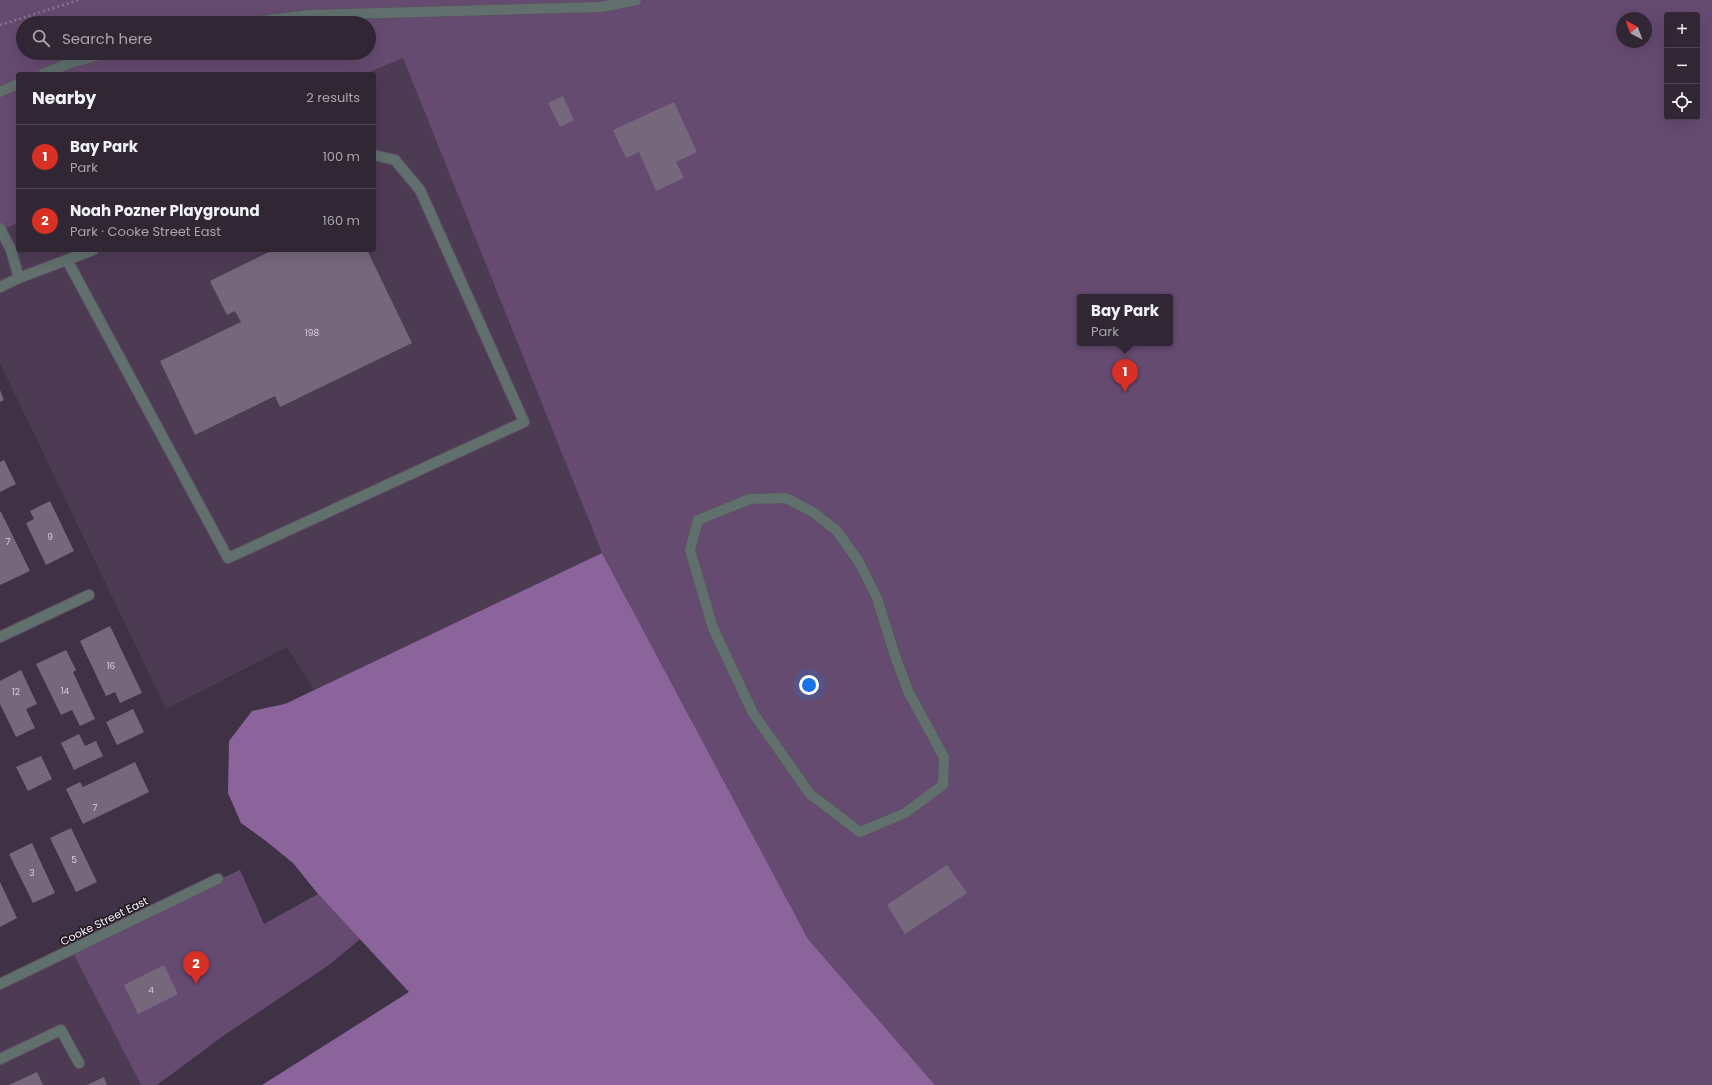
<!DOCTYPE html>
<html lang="en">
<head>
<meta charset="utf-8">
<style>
	body { margin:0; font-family:Poppins,sans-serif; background:#382e3c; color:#f1f3f6 }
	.controls { position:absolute; right:12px; top:12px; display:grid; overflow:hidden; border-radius:4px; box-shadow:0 4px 16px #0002 }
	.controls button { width:36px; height:36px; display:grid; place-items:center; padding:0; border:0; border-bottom:1px solid #4b434f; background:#302634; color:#f1f3f6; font:20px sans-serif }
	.compass { position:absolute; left:1616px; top:12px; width:36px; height:36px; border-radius:50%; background:#302634; box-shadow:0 4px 16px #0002; rotate:319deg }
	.you { position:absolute; left:809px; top:685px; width:14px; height:14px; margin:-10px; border:3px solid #fff; border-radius:50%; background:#1a73e8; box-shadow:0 0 0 6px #1a73e833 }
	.badge { display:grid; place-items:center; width:26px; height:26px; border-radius:50%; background:#d93025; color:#fff; font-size:13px; font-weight:700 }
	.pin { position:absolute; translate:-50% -33px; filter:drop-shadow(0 1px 2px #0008) }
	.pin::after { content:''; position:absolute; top:21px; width:14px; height:12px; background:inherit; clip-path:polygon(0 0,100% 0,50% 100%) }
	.popup { position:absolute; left:1077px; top:294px; width:96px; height:52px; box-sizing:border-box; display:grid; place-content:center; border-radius:4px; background:#302634; filter:drop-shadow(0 1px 3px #0005); font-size:13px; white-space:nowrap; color:#a8a5ac }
	.popup b { font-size:15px; color:#f1f3f6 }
	.popup::after { content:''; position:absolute; left:50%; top:100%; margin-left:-8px; border:8px solid transparent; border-top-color:#302634 }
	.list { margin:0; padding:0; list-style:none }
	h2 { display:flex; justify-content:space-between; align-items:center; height:52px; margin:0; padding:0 16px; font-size:17px }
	h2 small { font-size:13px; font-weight:400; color:#a8a5ac }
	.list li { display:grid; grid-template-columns:26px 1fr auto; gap:12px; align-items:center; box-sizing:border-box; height:64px; padding:0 16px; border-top:1px solid #4b434f }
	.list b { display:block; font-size:15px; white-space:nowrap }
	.list p { margin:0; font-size:13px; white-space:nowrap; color:#a8a5ac }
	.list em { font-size:13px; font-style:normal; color:#a8a5ac }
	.icon { flex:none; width:22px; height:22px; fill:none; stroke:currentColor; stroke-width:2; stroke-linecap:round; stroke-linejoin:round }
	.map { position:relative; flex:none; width:1712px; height:1085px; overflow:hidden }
	.search { position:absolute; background:#302634; box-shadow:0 4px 16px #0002; left:16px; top:16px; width:360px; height:44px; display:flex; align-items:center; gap:10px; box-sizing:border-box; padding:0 14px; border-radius:22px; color:#a8a5ac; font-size:15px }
	.panel { position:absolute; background:#302634; box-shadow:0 4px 16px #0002; left:16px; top:72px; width:360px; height:180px; border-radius:4px }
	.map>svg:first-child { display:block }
	.built { fill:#4d3b54 }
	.green { fill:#664b71; fill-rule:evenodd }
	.water { fill:#8a649a }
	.building { fill:#77677d }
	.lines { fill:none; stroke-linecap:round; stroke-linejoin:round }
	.lane-casing { stroke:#5e5063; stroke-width:12 }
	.street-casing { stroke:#5e5063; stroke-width:12 }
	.path { stroke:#847789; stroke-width:2.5; stroke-dasharray:2 3; stroke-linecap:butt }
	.lane { stroke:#616f6d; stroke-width:10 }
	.street { stroke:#616f6d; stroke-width:10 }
	.labels { text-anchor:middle; stroke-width:3.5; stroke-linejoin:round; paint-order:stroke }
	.number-label { font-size:9px; fill:#d8cedd }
	.street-label { font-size:11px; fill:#f9f0fd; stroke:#231c25 }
</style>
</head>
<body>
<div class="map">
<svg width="1712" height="1085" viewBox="0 0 1712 1085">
	<rect width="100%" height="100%" fill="#403246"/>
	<!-- built -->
	<g class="built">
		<path d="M403,58l199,495 -288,137 -27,-43 -121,62 -166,-346v-132l18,-8v27h356v-176h-9z"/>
		<path d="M71,949l70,136h-141v-102z"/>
	</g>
	<!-- green -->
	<g class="green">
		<path d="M0,0h1712v1085h-777l-127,-146 -206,-386 -199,-495 -38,16h-347v149l-18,8zM1667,15h30v102h-30zM1622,18h24v24h-24zM23,23h346v30h-346zM1080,297h90v46h-90z"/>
		<path d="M240,870l24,54 54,-30 42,45 -31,26 -106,71 -66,49h-16l-70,-136z"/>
	</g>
	<!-- water -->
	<path class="water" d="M602,553l206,386 127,146h-673l147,-93 -91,-98 -25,-31 -27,-22 -25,-18 -13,-30 1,-52 23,-30 33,-7z"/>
	<!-- building -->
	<g class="building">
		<path d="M563,96l11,24 -14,7 -12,-24z"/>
		<path d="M674,102l23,50 -21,10 8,16 -28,13 -17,-39 -13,6 -13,-28z"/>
		<path d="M273,250h94l45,93 -132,64 -5,-11 -80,39 -35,-74 81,-39 -6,-11 -8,4 -17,-34z"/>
		<path d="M0,390l4,10 -4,2z"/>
		<path d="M4,460l12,24 -16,8v-30z"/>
		<path d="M50,501l24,50 -28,14 -20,-42 8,-4 -4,-8z"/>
		<path d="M0,512h1l29,59 -30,14z"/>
		<path d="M110,626l32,67 -22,10 -5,-11 -9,4 -26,-55z"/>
		<path d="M66,650l10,20 -3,2 22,47 -15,7 -8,-16 -11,5 -25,-51z"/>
		<path d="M21,670l16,34 -11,5 9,19 -19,9 -16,-33v-23z"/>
		<path d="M133,709l11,23 -27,13 -11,-23z"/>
		<path d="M79,734l6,12 11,-5 7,15 -29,14 -13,-27z"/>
		<path d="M41,756l11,23 -24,12 -12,-24z"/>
		<path d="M135,762l14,30 -66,32 -17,-35 14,-7 3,5z"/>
		<path d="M71,828l26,54 -21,10 -26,-54z"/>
		<path d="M32,843l23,50 -22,10 -24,-49z"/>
		<path d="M947,865l20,28 -62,41 -18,-29z"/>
		<path d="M0,882l17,36 -17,9z"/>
		<path d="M164,965l14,29 -40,20 -14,-29z"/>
		<path d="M37,1072l6,13h-34z"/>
		<path d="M104,1077l3,8h-20z"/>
	</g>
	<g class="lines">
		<defs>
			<g id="lane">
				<path d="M67,260l161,298 296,-136 -104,-232 -25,-30 -21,-5"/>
				<path d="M19,278l74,-28"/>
				<path d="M786,498l27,14 24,19 22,31 18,36 18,58 14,37 35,64 -1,28 -38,28 -45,19 -50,-38 -57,-81 -40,-85 -23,-78 8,-30 52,-21z"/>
				<path d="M0,1059l61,-29 18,33"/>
			</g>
			<g id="street">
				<path d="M246,23l62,-8 293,-8 35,-7"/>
				<path d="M43,74l27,-11 37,-10"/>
				<path d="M0,92l18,-8"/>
				<path d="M0,228l11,22 8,28 -19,9"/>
				<path d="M0,637l89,-42"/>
				<path d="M0,984l218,-105"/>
			</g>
		</defs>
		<!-- lane casing -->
		<use href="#lane" class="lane-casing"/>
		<!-- street casing -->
		<use href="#street" class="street-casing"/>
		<!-- path -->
		<path class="path" d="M0,25l79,-25"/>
		<!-- lane -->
		<use href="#lane" class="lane"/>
		<!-- street -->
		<use href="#street" class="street"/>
	</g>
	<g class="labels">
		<!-- number labels -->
		<g class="number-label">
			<text x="312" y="336">198</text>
			<text x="50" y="540">9</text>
			<text x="8" y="545">7</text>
			<text x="111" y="669">16</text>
			<text x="65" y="694">14</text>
			<text x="16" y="695">12</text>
			<text x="95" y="811">7</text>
			<text x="74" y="863">5</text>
			<text x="32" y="876">3</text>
			<text x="151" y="993">4</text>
		</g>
		<!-- street labels -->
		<g class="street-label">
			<text transform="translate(104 921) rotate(-26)" y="4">Cooke Street East</text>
		</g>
	</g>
</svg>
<div class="controls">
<button>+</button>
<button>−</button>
<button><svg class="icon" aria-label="locate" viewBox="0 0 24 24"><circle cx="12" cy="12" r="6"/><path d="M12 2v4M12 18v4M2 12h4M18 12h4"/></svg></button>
</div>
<svg class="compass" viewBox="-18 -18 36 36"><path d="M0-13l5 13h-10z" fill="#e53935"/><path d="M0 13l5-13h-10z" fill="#a8a5ac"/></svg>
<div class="you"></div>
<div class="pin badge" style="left:1125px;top:392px">1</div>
<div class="popup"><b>Bay Park</b>Park</div>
<div class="pin badge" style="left:196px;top:984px">2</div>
<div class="search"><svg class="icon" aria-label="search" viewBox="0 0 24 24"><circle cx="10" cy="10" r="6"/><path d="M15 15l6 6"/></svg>Search here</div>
<section class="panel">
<h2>Nearby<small>2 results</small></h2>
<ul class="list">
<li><span class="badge">1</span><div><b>Bay Park</b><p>Park</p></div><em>100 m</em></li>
<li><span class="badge">2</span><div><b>Noah Pozner Playground</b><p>Park · Cooke Street East</p></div><em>160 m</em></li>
</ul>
</section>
</div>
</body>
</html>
